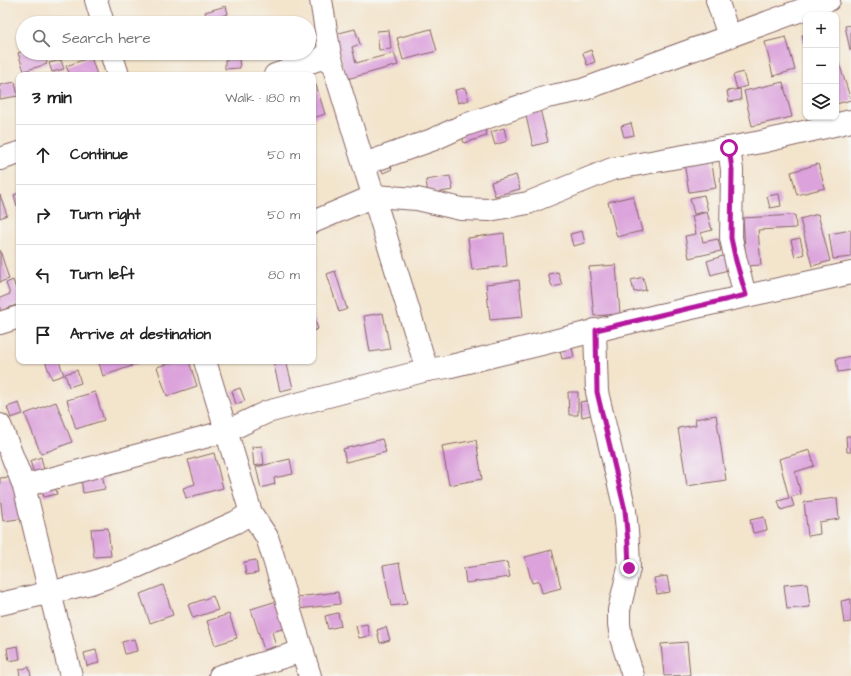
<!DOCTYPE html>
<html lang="en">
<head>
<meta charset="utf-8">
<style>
	body { margin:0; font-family:"Architects Daughter",sans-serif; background:#f6f6f6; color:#222 }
	.controls { position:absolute; right:12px; top:12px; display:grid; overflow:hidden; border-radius:8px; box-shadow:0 1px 3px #0004 }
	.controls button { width:36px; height:36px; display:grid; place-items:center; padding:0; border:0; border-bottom:1px solid #e0e0e0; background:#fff; color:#222; font:20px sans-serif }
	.stop { position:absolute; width:12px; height:12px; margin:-9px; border:3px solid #b5179e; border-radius:50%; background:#fff }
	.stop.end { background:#b5179e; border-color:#fff; box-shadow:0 1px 4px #0008 }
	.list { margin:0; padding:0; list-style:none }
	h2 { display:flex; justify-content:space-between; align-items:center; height:52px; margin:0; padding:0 16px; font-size:17px }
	h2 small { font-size:13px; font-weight:400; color:#767676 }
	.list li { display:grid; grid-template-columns:26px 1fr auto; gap:12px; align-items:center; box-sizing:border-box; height:60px; padding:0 16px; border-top:1px solid #e0e0e0 }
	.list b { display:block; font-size:15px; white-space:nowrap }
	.list em { font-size:13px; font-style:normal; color:#767676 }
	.icon { flex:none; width:22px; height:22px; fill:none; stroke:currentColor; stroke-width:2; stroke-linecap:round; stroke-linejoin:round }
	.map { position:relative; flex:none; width:851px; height:676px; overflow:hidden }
	.search { position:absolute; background:#fff; box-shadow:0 1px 3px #0004; left:16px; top:16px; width:300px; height:44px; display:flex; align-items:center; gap:10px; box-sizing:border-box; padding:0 14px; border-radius:22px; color:#767676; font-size:15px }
	.panel { position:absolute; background:#fff; box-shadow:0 1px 3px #0004; left:16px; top:72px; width:300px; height:292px; border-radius:8px }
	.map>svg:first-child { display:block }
	.building { fill:#dba2db }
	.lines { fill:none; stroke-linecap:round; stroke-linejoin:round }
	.minor-casing { stroke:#856463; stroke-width:24 }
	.minor { stroke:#fff; stroke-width:22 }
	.route { stroke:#b5179e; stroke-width:5 }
</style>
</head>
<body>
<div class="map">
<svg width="851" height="676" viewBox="0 0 851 676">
	<rect width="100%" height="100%" fill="#f6f6f2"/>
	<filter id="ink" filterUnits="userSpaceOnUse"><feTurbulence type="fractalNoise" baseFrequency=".025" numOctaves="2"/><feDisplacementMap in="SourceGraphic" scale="8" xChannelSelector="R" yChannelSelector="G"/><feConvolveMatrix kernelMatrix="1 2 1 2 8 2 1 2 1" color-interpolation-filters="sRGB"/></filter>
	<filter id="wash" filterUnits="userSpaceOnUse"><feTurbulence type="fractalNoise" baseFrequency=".012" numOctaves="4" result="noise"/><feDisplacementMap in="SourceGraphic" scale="16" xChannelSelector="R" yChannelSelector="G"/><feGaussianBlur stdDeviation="0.9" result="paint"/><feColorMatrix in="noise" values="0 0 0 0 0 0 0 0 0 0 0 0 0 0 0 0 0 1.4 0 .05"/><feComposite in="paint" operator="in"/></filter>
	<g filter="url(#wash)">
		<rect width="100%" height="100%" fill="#f3e4cc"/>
		<g id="blocks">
			<!-- building -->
			<g class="building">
				<path d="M226,6l2,8 -21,6 -2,-8z"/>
				<path d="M851,25v25h-1l-5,-24z"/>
				<path d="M355,29l5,15 -8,3 4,16 38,-10 4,12 -51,14 -12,-45z"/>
				<path d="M431,29l6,22 -34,9 -6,-22z"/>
				<path d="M389,30l2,19 -12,1 -2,-19z"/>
				<path d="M806,34v13h-1l-3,-12z"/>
				<path d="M786,37l9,33 -22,6 -8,-34z"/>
				<path d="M591,50l4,12 -8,3 -4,-12z"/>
				<path d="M23,51v2h21l3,11 -23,7 -6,-18z"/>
				<path d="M91,57l6,18h-27l-4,-9z"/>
				<path d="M239,59l1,9 -15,1v-9z"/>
				<path d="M61,60l3,9 -12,3 -3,-9z"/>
				<path d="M839,63l12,37 -15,4v-40z"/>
				<path d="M743,72l4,14 -10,3 -4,-14z"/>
				<path d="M15,82l3,14 -18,3v-14z"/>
				<path d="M783,82l9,35 -40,9 -8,-35z"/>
				<path d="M316,85l9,29 -12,4v-32z"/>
				<path d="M465,88l4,12 -11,3 -3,-13z"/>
				<path d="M740,89l1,11 -12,2 -2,-11z"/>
				<path d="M540,109l8,33 -15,4 -8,-34z"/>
				<path d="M631,123l3,12 -10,2 -3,-11z"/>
				<path d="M484,125l3,11 -23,7 -3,-11z"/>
				<path d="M504,128l3,13 -12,4 -4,-13z"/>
				<path d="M387,155l5,14 -9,4 -6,-14z"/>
				<path d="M711,159l5,29 -27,4 -5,-29z"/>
				<path d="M818,164l7,24 -28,7 -6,-23z"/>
				<path d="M516,175l4,14 -25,7 -4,-14z"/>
				<path d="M450,176l3,14 -25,4 -2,-14z"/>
				<path d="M19,193v13h-2l-3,-11z"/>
				<path d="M779,194l2,12 -11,2 -3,-12z"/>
				<path d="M0,195l7,20 -7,3z"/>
				<path d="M704,195l4,16 -14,3 -4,-16z"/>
				<path d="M633,196l9,35 -25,6 -9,-35z"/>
				<path d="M707,212l5,18 -11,3 2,9 15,-3 3,12 -32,7 -4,-22 11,-2 -4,-18z"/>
				<path d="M818,214l12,47 -18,5 -12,-47z"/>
				<path d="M795,215l1,13 -38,2 3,35 -15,1 -3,-48z"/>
				<path d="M851,230v27l-18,2 -4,-25z"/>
				<path d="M582,231l3,12 -12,3 -3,-12z"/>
				<path d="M504,233l3,33 -35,4 -4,-32z"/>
				<path d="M800,238l4,16 -9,3 -4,-17z"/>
				<path d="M0,250l9,29 -9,3z"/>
				<path d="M726,255l5,14 -20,6 -4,-14z"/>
				<path d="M616,265l4,49 -26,2 -5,-49z"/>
				<path d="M335,271l12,38 -8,3 -12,-38z"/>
				<path d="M558,272l4,13 -10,2 -4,-13z"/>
				<path d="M643,277l3,13 -12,2 -3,-12z"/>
				<path d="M13,280l6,18v6l-19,7v-13l10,-4 -4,-11z"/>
				<path d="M519,280l4,37 -33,3 -4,-36z"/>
				<path d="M383,313l7,36 -20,3 -6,-36z"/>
				<path d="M313,320h2l3,9 -5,2z"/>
				<path d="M571,343l3,14 -12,2 -3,-13z"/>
				<path d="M851,356v14l-13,2 -2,-13z"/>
				<path d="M45,361h14l5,14 -12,4z"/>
				<path d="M105,361h26l1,5 -29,10 -4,-13z"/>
				<path d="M133,361h12l-11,4z"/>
				<path d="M176,361h13l8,25 -30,10 -10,-29z"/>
				<path d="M273,361h13l7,27 -13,3z"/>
				<path d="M77,370l4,13 -12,4 -4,-13z"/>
				<path d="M240,388l5,13 -9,3 -4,-13z"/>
				<path d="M95,392l9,28 -28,9 -9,-29z"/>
				<path d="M568,392h10v23h-9z"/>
				<path d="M591,400l4,14 -13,3 -2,-15z"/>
				<path d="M56,402l16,40 -31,12 -16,-40z"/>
				<path d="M19,403l4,11 -12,4 -4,-11z"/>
				<path d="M716,415l10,65 -39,6 -9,-58 18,-3 -1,-6z"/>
				<path d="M846,436h5v16h-4z"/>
				<path d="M382,439l4,13 -40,10 -3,-13z"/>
				<path d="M476,440l6,39 -33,6 -7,-39z"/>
				<path d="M262,446l2,18 -10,2 -2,-19z"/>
				<path d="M810,450l4,16 -19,6 6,22 -10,3 3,9 -13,4 -3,-9 11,-3 -10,-39z"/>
				<path d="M214,453l9,35 -37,10 -3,-10 12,-4 -7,-24z"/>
				<path d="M41,457l3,13 -10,3 -4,-12z"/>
				<path d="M290,459l3,15 -19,4 1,6 -14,4 -5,-21z"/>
				<path d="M102,474l3,15 -22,4 -2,-15z"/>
				<path d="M21,476l5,42 -23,3 -3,-25v-18z"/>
				<path d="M54,482l3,12 -13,3 -4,-12z"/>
				<path d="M837,498l2,21 -20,3 1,12 -12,2 -4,-34z"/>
				<path d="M764,517l3,13 -14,3 -3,-13z"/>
				<path d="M108,528l3,28 -17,1 -3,-28z"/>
				<path d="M552,550l9,38 -19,5 -3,-12 -7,2 -7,-26z"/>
				<path d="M256,560l2,13 -12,2 -2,-13z"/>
				<path d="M507,562l3,15 -44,6 -2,-15z"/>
				<path d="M399,563l8,41 -16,2 -8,-40z"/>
				<path d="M667,576l3,16 -13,2 -3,-16z"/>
				<path d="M807,583l3,24 -23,2 -3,-24z"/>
				<path d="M163,585l10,30 -23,8 -10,-29z"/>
				<path d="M338,592l2,12 -42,5 -1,-12z"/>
				<path d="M213,596l5,14 -25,8 -5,-13z"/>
				<path d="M851,599v23l-7,1 -3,-22z"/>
				<path d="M280,600l9,27 -17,5 4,14 -12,4 -13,-41z"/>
				<path d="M338,613l3,13 -13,3 -3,-13z"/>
				<path d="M229,614l8,24 -22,7 -8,-24z"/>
				<path d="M367,624l3,12 -11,2 -3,-12z"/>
				<path d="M386,627l4,13 -10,3 -3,-13z"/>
				<path d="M134,639l3,12 -12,3 -3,-12z"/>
				<path d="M687,642l3,33 -26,1 -3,-32z"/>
				<path d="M18,646l2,13 -11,2 -2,-13z"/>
				<path d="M96,650l3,13 -12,3 -3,-13z"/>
				<path d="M29,667l2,9h-11l-1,-6z"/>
			</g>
		</g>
	</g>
	<g filter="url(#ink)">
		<use href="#blocks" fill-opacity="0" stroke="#856463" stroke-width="1"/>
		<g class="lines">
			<defs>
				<g id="minor">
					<path d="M96,0l7,23"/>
					<path d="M321,0l9,55 97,315"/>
					<path d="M717,0l12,36"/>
					<path d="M111,53l7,22"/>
					<path d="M275,75l55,-20"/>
					<path d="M729,148l3,22 -1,68 5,23 9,34"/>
					<path d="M0,159l19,-6"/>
					<path d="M364,164l68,-24 33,-15 82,-28 35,-7 247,-90"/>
					<path d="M313,222l61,-26 43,3 44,10 28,1 39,-7 84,-34 149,-27 90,-21"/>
					<path d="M0,323l19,-6"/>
					<path d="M595,330l2,62 28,118 3,33 1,25 -10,42v14l2,14 12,38"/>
					<path d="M205,361l46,152 16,24 43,139"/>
					<path d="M0,425l24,61 26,107 21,83"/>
					<path d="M24,486l203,-55 40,-19 160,-42 20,-3 213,-52 191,-42"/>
					<path d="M0,604l91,-21 45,-16 100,-45 15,-9"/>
					<path d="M220,676l83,-25"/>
				</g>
			</defs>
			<!-- minor casing -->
			<use href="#minor" class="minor-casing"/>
			<!-- minor -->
			<use href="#minor" class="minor"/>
		</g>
	</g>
	<g class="lines" filter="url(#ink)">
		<!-- route -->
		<path class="route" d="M629,568l-1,-25 -3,-33 -28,-118 -1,-62 150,-35 -10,-34 -5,-23 1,-68 -3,-22"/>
	</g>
</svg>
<div class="controls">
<button>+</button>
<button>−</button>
<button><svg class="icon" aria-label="layers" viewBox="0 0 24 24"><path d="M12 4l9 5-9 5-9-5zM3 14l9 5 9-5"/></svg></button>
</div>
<div class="stop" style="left:729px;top:148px"></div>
<div class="stop end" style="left:629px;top:568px"></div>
<div class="search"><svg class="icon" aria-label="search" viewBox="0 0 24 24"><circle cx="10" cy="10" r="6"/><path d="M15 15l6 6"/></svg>Search here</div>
<section class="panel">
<h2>3 min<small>Walk · 180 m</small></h2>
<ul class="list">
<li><svg class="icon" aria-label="ahead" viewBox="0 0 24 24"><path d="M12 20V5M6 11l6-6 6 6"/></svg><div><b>Continue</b></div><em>50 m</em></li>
<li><svg class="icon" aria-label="right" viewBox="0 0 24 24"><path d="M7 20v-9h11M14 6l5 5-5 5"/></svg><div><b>Turn right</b></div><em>50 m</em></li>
<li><svg class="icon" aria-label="left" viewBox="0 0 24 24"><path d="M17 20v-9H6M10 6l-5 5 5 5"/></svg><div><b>Turn left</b></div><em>80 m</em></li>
<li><svg class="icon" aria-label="arrive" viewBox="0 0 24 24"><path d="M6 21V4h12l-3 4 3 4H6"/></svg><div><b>Arrive at destination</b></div></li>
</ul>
</section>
</div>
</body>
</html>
